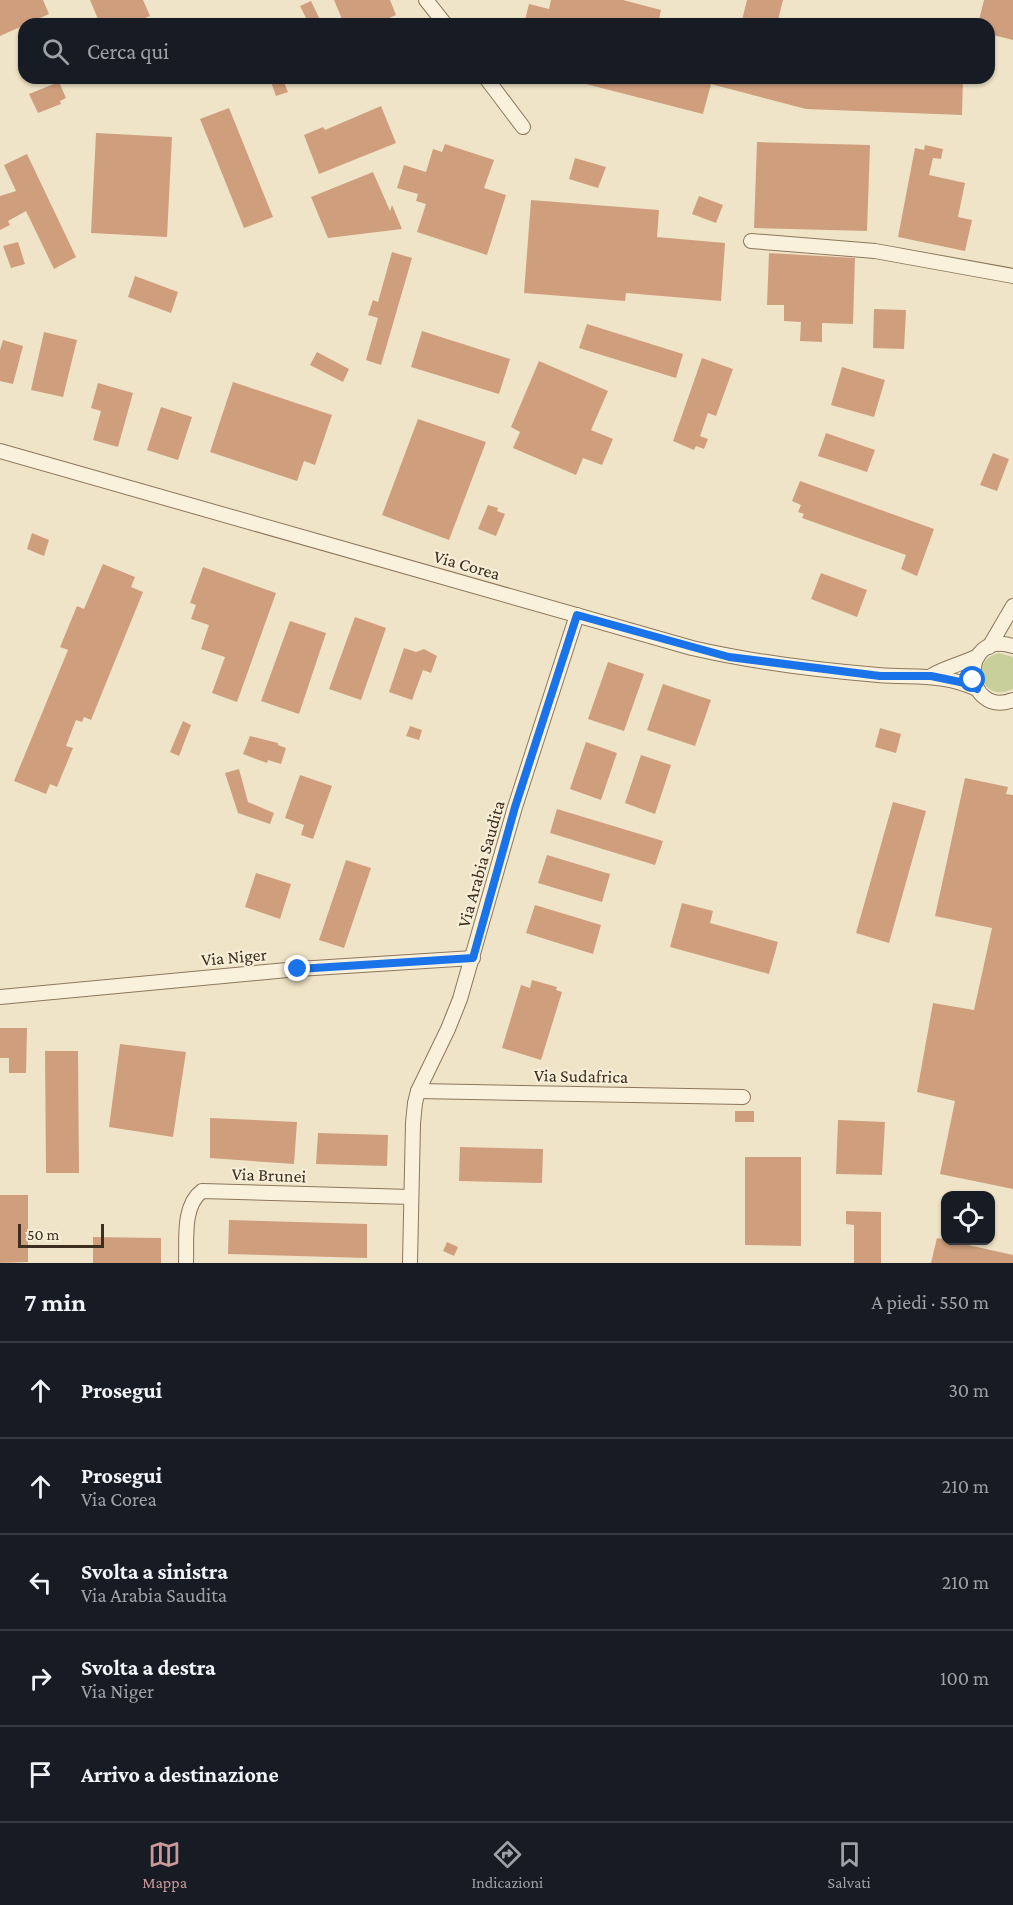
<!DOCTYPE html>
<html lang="it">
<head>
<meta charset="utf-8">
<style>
	body { margin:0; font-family:"Crimson Pro",serif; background:#242831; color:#f1f3f6 }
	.controls { position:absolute; right:18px; bottom:18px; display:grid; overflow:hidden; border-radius:12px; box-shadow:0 2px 4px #0004 }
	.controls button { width:54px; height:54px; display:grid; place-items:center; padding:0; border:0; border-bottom:2px solid #363941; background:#171b24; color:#f1f3f6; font:30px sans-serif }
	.scale { position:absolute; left:18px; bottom:15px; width:86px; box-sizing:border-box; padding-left:6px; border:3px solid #3d2e20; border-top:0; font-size:16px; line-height:21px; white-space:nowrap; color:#3d2e20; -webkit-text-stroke:4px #f7eed8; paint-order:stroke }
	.stop { position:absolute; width:18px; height:18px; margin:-14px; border:4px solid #1a73e8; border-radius:50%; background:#fff }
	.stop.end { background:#1a73e8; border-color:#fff; box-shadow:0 2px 6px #0008 }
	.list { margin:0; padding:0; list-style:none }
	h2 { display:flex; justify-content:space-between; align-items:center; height:78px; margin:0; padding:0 24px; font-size:26px }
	h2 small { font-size:20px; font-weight:400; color:#9ea1a6 }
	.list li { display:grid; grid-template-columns:39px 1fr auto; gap:18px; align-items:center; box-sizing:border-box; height:96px; padding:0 24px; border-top:2px solid #363941 }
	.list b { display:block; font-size:22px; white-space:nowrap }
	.list p { margin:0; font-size:20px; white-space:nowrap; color:#9ea1a6 }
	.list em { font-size:20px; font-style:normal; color:#9ea1a6 }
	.icon { flex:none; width:33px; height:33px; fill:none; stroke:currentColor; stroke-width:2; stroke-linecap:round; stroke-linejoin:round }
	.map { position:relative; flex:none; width:1013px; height:1263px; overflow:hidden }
	.search { position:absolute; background:#171b24; box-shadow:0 2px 4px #0004; left:18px; right:18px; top:18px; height:66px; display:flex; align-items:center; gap:15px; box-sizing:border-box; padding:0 21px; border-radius:18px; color:#9ea1a6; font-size:22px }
	.sheet { height:558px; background:#171b24 }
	nav { display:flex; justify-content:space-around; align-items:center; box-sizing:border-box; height:84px; border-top:2px solid #363941; background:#171b24; font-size:16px; color:#9ea1a6 }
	nav a { display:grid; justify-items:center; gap:3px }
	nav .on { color:#cc999b }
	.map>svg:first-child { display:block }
	.green { fill:#c9cf9b }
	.building { fill:#cf9f7d }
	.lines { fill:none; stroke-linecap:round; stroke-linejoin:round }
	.minor-casing { stroke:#8d765c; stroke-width:16 }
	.minor { stroke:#faf1dc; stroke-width:14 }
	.route { stroke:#1a73e8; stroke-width:8 }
	.labels { text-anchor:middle; stroke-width:4.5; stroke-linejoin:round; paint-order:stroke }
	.street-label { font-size:18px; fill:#3d2e20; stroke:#f7eed8 }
</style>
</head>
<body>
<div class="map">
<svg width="1013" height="1263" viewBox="0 0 1013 1263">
	<rect width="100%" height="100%" fill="#f0e4c8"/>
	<!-- green -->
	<path class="green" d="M999,653l14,4v32c-31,16 -46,-29 -14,-36z"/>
	<!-- building -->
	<g class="building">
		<path d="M0,0h43l6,14 -49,22z"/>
		<path d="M90,0h53l7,16 -20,8h-30z"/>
		<path d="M334,0h56l6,15 -21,9h-31z"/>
		<path d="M551,0h72l38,10 -3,14h-134l5,-20 20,5z"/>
		<path d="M747,0h36l-6,24h-36z"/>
		<path d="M984,0h29v40l-24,-6v-10h-11z"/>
		<path d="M311,1l11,23h-13l-9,-18z"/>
		<path d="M282,78l6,14 -12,4 -5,-14z"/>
		<path d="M574,78h389l-1,37 -156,-6 -95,-25 -8,30 -129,-33z"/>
		<path d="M59,82l7,16 -6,3 1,3 -23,9 -9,-19z"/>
		<path d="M381,106l15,37 -77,31 -15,-39 19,-8 2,3z"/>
		<path d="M229,108l44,109 -29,11 -44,-109z"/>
		<path d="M96,133l76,4 -5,100 -76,-4z"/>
		<path d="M757,142l113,3 -3,86 -113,-3z"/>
		<path d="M445,144l49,16 -10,28 22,7 -19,60 -70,-23 9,-28 -10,-3 2,-7 -21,-6 7,-23 22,7 7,-23 9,3z"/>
		<path d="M925,145l18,4 -2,10 -8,-1 -4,17 36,8 -7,34 14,3 -7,31 -67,-14 17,-89 9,2z"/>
		<path d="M27,154l49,103 -22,12 -28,-58 -18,10 2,4 -10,5v-34l16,-5 -12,-26z"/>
		<path d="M575,158l31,9 -8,21 -29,-9z"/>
		<path d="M373,172l17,39 2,-6 10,24 -74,9 -17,-41z"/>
		<path d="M699,196l24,9 -7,18 -24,-9z"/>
		<path d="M531,200l128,10 -2,27 68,6 -4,58 -95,-8 -1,8 -101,-8z"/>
		<path d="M18,242l7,22 -14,4 -8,-22z"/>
		<path d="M392,252l20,6 -31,107 -15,-5 12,-42 -10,-3 5,-15 5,2z"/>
		<path d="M769,253l86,5 -2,66 -31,-1v19l-22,-1 1,-19 -17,-1v-16h-17z"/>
		<path d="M135,276l43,16 -7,21 -43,-16z"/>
		<path d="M874,309l32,1 -2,39 -31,-1z"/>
		<path d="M587,324l96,30 -7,24 -97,-30z"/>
		<path d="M422,331l88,28 -11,35 -88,-27z"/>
		<path d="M44,332l33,8 -14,57 -32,-7z"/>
		<path d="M3,340l20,6 -10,38 -13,-3v-31z"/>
		<path d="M317,352l32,17 -6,13 -33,-17z"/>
		<path d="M702,358l31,11 -17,47 -8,-3 -8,23 8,3 -4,10 -8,-3 -2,4 -21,-9z"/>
		<path d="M539,361l69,30 -17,39 22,9 -11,26 -19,-7 -7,17 -63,-27 7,-16 -9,-5z"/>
		<path d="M842,367l43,13 -11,37 -43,-12z"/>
		<path d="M233,382l99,33 -17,50 -11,-4 -7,20 -87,-29z"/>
		<path d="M98,383l35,10 -15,54 -25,-7 8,-29 -10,-3z"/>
		<path d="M161,407l31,10 -14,43 -31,-10z"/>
		<path d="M418,419l68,23 -37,98 -67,-25z"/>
		<path d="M826,433l49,17 -8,22 -49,-16z"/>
		<path d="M993,453l16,6 -12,32 -17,-6z"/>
		<path d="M800,481l134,48 -17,47 -16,-7 5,-14 -104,-37 2,-4 -6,-2 3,-7 -9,-4z"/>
		<path d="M488,505l10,3 -1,3 8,3 -9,22 -18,-7z"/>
		<path d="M32,533l17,7 -5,16 -17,-7z"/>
		<path d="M103,564l32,13 -4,10 12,5 -52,128 -7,-3 -2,5 -6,-2 -10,26 7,2 -16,39 -7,-3 -4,10 -32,-13 54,-131 -8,-3 17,-41 7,3z"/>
		<path d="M203,567l73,26 -39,109 -25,-9 13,-36 -24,-8 8,-24 -18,-6 5,-14 -6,-2z"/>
		<path d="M821,573l46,17 -10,27 -46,-18z"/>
		<path d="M355,617l31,11 -25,72 -32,-11z"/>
		<path d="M290,621l36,12 -27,81 -38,-13z"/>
		<path d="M404,648l12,4 8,-3 13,7 -6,17 -8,-3 -11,30 -23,-8z"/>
		<path d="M608,662l36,12 -20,57 -36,-12z"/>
		<path d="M663,684l48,16 -16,46 -48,-16z"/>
		<path d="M183,721l8,4 -12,31 -9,-4z"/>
		<path d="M410,726l12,4 -3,10 -13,-4z"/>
		<path d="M880,728l21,6 -5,19 -21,-6z"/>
		<path d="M250,736l28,7v2l8,3 -5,16 -13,-4 -1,3 -24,-9z"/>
		<path d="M586,742l31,11 -16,47 -31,-11z"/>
		<path d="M641,755l30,10 -16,49 -30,-11z"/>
		<path d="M239,769l9,33 26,11 -4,11 -32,-11 -13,-40z"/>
		<path d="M300,775l32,11 -19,53 -12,-4 3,-10 -19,-7z"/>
		<path d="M965,778l43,9 -2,7 7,1v394l-73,-15 15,-73 -38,-9 16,-89 41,7 18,-82 -57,-12z"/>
		<path d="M893,802l33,9 -37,132 -33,-10z"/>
		<path d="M557,809l106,32 -8,24 -105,-32z"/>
		<path d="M547,855l63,19 -8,28 -64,-19z"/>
		<path d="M346,860l25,8 -27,80 -25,-8z"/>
		<path d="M256,873l35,11 -11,35 -35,-12z"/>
		<path d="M682,903l31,8 -3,12 68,19 -9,32 -99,-27z"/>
		<path d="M535,905l66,20 -8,29 -67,-21z"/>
		<path d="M532,980l25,7 -1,3 6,2 -21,68 -39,-12 19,-63 9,3z"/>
		<path d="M0,1028h27l-1,45h-17v-15h-9z"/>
		<path d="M120,1044l66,8 -13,85 -64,-10z"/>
		<path d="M45,1051h33l1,122h-33z"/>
		<rect x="735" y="1111" width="19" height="11"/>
		<path d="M210,1118l87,4 -3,42 -84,-6z"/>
		<path d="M838,1120l47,2 -3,53 -46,-1z"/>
		<path d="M318,1133l70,2 -1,31 -71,-2z"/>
		<path d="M460,1147l83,2 -1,34 -83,-2z"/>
		<path d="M745,1157h56v89l-56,-1z"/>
		<path d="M0,1195h28v67l-28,1z"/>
		<path d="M846,1211l35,1v51h-27v-38l-8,-1z"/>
		<path d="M229,1220l138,4v34l-139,-4z"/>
		<path d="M93,1237l68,1v25h-68z"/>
		<path d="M937,1238l76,17v8h-82z"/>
		<path d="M447,1242l11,5 -4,9 -11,-5z"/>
	</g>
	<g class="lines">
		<defs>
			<g id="minor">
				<path d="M426,0l19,24"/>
				<path d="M486,78l37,49"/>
				<path d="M751,241l124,10 138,25"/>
				<path d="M0,451l692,197c61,14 124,22 186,27 36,3 65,-2 99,14"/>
				<path d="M1013,646c-55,-17 -50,73 0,54"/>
				<path d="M989,647l24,-41"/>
				<path d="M931,676c15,-9 31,-12 47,-20"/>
				<path d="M0,997l298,-28 175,-11"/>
				<path d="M418,1091l325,6"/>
				<path d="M186,1263c1,-23 -4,-57 16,-72l209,6"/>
				<path d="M410,1263l3,-140 2,-20 3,-12 30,-62 12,-30 55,-192 62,-192"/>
			</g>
		</defs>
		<!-- minor casing -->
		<use href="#minor" class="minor-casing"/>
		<!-- minor -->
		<use href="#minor" class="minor"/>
	</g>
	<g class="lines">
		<!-- route -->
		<path class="route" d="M298,969l175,-11 42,-151 62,-192 152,42 151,19h51l34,7 12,6 -4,-9"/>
	</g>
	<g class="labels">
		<!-- street labels -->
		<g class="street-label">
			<text transform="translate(467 565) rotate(16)" y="6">Via Corea</text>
			<text transform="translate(481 864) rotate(-74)" y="6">Via Arabia Saudita</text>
			<text transform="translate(234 957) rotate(-5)" y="6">Via Niger</text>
			<text transform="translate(581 1076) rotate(1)" y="6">Via Sudafrica</text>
			<text transform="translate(269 1175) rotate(2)" y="6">Via Brunei</text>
		</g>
	</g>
</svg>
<div class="controls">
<button><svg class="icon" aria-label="locate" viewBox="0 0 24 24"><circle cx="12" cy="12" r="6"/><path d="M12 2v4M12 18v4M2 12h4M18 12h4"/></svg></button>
</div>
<div class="scale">50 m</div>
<div class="stop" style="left:973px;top:680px"></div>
<div class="stop end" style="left:298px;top:969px"></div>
<div class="search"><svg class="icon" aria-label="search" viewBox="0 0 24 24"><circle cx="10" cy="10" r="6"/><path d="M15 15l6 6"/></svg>Cerca qui</div>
</div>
<section class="sheet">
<h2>7 min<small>A piedi · 550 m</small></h2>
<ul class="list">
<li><svg class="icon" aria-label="ahead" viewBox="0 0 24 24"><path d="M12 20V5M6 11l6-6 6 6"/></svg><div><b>Prosegui</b></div><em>30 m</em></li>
<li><svg class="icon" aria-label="ahead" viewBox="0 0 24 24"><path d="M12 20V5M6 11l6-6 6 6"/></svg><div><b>Prosegui</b><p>Via Corea</p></div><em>210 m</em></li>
<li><svg class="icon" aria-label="left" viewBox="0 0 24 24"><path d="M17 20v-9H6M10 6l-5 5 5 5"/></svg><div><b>Svolta a sinistra</b><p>Via Arabia Saudita</p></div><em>210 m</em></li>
<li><svg class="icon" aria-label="right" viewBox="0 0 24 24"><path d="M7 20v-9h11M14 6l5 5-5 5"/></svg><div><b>Svolta a destra</b><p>Via Niger</p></div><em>100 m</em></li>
<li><svg class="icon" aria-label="arrive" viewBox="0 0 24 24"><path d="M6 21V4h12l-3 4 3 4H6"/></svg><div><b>Arrivo a destinazione</b></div></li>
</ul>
</section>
<nav>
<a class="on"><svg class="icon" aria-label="map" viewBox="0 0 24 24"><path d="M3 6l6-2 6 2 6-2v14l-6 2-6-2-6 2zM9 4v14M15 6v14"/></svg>Mappa</a>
<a><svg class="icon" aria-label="directions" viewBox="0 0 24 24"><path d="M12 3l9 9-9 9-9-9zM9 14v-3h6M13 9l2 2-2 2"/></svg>Indicazioni</a>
<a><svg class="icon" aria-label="saved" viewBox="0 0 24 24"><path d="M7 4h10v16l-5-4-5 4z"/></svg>Salvati</a>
</nav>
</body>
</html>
